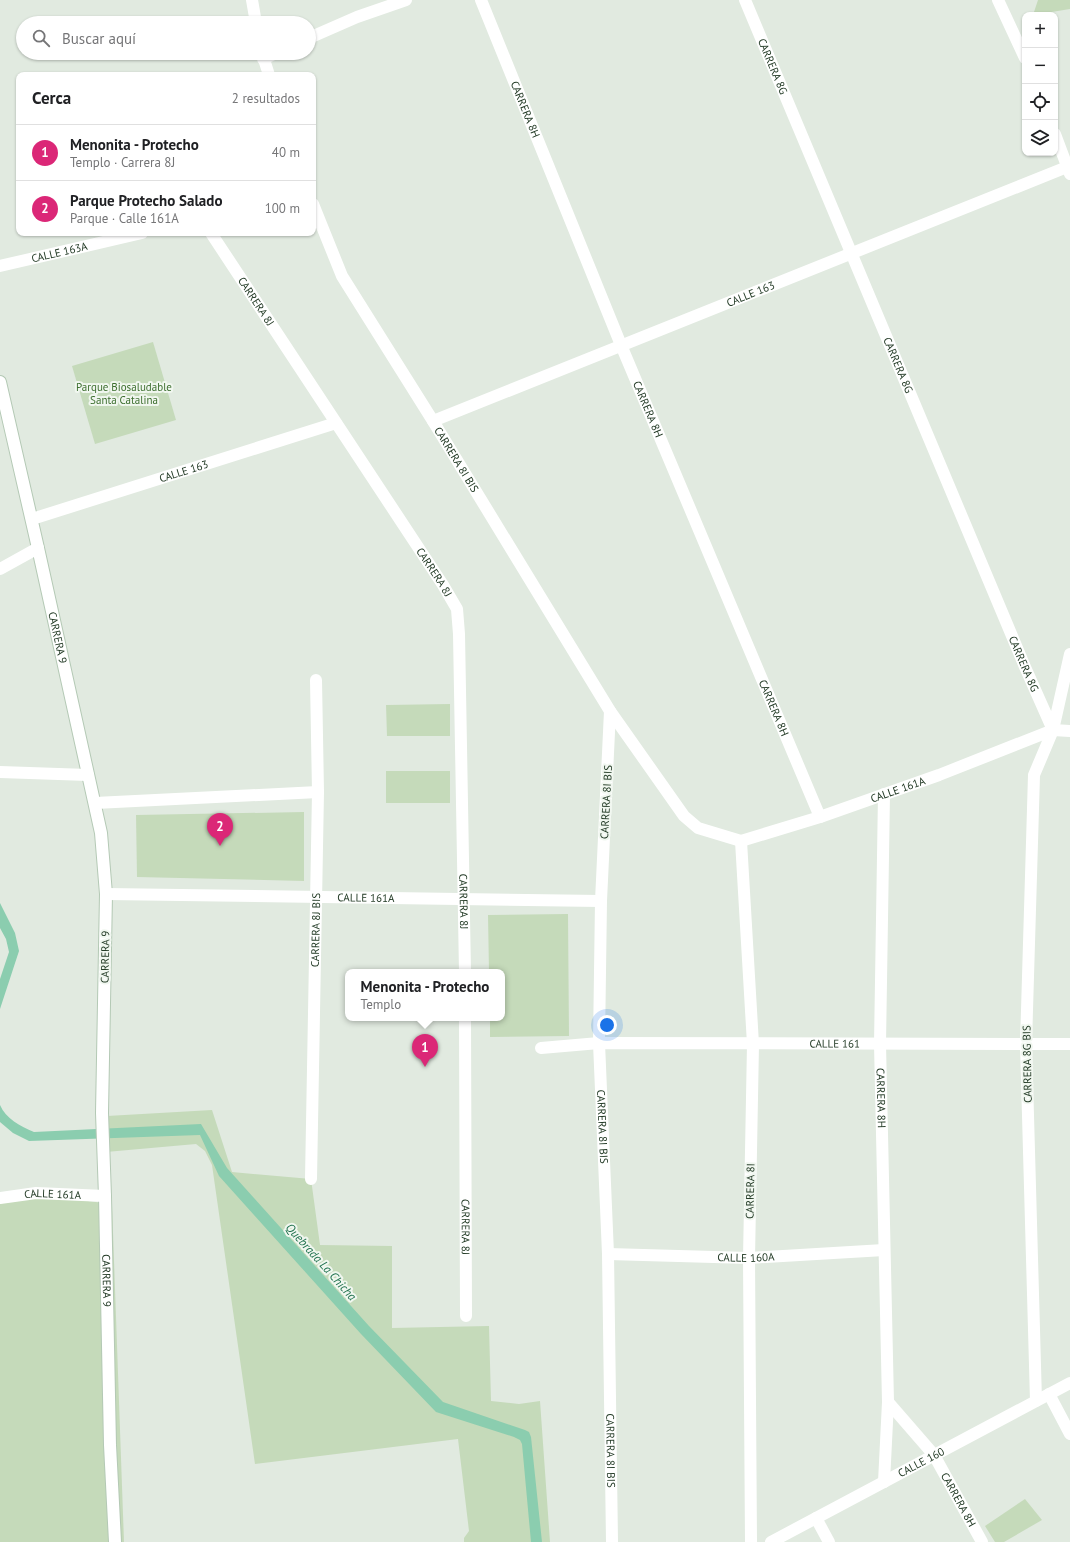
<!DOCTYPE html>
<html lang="es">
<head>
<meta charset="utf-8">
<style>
	body { margin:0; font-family:"PT Sans",sans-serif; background:#f2f2f2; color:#202124 }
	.controls { position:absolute; right:12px; top:12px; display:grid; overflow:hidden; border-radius:8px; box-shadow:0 1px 3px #0004 }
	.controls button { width:36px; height:36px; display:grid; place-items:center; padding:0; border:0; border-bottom:1px solid #e0e0e0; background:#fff; color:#202124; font:20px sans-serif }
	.you { position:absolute; left:607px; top:1025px; width:14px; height:14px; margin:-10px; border:3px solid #fff; border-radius:50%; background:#1a73e8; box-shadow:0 0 0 6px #1a73e833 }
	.badge { display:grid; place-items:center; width:26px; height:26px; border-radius:50%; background:#db2777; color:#fff; font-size:13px; font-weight:700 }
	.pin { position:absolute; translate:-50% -33px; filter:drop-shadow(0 1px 2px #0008) }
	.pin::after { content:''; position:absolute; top:21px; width:14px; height:12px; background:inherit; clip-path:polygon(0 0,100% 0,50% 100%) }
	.popup { position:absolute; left:345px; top:969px; width:160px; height:52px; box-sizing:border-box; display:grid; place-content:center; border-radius:8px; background:#fff; filter:drop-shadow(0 1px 3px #0005); font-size:13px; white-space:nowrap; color:#757577 }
	.popup b { font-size:15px; color:#202124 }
	.popup::after { content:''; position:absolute; left:50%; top:100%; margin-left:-8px; border:8px solid transparent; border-top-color:#fff }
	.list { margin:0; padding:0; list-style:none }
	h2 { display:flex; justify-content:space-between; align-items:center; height:52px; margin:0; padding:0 16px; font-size:17px }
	h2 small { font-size:13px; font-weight:400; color:#757577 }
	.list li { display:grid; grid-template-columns:26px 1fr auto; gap:12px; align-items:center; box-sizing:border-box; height:56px; padding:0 16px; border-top:1px solid #e0e0e0 }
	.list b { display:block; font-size:15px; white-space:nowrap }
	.list p { margin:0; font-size:13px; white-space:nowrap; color:#757577 }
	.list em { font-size:13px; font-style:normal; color:#757577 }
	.icon { flex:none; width:22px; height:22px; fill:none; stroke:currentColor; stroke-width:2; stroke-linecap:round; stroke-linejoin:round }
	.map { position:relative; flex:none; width:1070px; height:1542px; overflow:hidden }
	.search { position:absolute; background:#fff; box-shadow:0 1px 3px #0004; left:16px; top:16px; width:300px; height:44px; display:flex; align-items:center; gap:10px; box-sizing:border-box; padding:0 14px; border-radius:22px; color:#757577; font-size:15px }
	.panel { position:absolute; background:#fff; box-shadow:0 1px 3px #0004; left:16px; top:72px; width:300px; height:164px; border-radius:8px }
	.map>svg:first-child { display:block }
	.green { fill:#c5daba }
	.water { fill:#8bcdaf }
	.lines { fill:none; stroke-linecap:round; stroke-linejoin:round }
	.secondary-casing { stroke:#b4c9b5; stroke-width:14 }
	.street { stroke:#fff; stroke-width:12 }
	.secondary { stroke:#fff; stroke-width:12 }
	.labels { text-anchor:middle; stroke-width:4; stroke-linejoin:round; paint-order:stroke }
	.street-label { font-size:11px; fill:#223a25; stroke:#f1f7f0 }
	.park-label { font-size:11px; fill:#3c6e2e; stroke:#f1f7f0 }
	.water-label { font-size:12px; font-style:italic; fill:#20724e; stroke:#f1f7f0 }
</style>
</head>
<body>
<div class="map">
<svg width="1070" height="1542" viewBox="0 0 1070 1542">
	<rect width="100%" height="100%" fill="#e1eae0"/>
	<!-- green -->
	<g class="green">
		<path d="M1038,0h32v9l-37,6z"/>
		<path d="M153,342l23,78 -81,24 -23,-78z"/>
		<path d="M450,704v32h-63l-1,-31z"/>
		<rect x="386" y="771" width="64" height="32"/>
		<path d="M304,812v69l-167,-4 -1,-62z"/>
		<path d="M568,914l1,122 -79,1v-19h12v-46h-13l-1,-57z"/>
		<path d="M212,1110l20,62 79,7 9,66 72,1v82l97,-2 2,75 28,3 21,-3 10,141h-86v-4l5,-7 -11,-92 -203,25 -43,-299 -7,-14 -9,-7 -90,8 1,-36z"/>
		<path d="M39,1195l73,9 12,338h-124v-345z"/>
		<path d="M1025,1499l17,21 -38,22h-9l-10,-16z"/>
	</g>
	<!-- water -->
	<g class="water">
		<path d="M0,903l15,30 4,18 -19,58v-30l9,-27 -3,-13 -6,-11z"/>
		<path d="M0,1105c6,14 20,21 34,27l167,-8 26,44 142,158 74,76 82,28 4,2 2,5 11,105h-11l-9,-98 -2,-4 -6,-3 -78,-25 -75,-78 -142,-158 -19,-41 -171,6 -16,-8 -13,-11z"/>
	</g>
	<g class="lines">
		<defs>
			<g id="secondary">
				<path id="s19" d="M0,382l38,166 63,285 5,61 -4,219 3,83 5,249 5,97"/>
			</g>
		</defs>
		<!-- secondary casing -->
		<use href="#secondary" class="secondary-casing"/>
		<!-- street -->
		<g class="street">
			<path d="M252,0l4,23"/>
			<path id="s1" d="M481,0l140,345 199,472"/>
			<path id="s2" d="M745,0l280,667 28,63"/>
			<path d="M998,0l27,58"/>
			<path d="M309,38l48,-21 49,-17"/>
			<path d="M262,53l7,22"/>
			<path d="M263,59l13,-6"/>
			<path d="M1055,134l15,40"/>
			<path id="s3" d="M313,204l29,72 91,145 177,290 74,105 14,12 43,13"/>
			<path id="s4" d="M211,233l232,352 14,24 2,25 6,338"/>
			<path id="s5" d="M0,266l142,-33"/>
			<path id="s6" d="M433,421l634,-254"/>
			<path id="s7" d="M32,519l304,-96"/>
			<path d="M0,569l38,-21"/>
			<path id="s8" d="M610,711l-9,190 -2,142 9,211 4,288"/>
			<path d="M0,772l88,3"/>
			<path id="s9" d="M884,794l-4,250 8,358 -4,80"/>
			<path d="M95,803l223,-11"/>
			<path d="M741,841l12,203 -4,214 2,284"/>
			<path id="s10" d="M741,841l79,-24 119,-42 114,-45 17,1"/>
			<path id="s11" d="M106,894l495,7"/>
			<path id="s12" d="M465,1018l1,298"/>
			<path id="s13" d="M541,1048l58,-5 471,1"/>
			<path id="s14" d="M311,1179l7,-387 -2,-112"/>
			<path id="s15" d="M0,1198l36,-5 69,3"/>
			<path id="s16" d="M608,1254l141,4 135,-8"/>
			<path d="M1049,1394l21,40"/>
			<path d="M1036,1401l-10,-357 8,-269 19,-45 17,-76"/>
			<path id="s17" d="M888,1402l46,53 48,87"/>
			<path d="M816,1518l13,24"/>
			<path id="s18" d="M771,1542l299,-159"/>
		</g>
		<!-- secondary -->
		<use href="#secondary" class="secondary"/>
	</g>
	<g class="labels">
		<!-- street labels -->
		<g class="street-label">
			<text dy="4" stroke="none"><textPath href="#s2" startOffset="72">CARRERA 8G</textPath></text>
			<text dy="4" stroke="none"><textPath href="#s1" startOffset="118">CARRERA 8H</textPath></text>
			<text dy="4" stroke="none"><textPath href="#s5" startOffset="61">CALLE 163A</textPath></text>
			<text dy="4" stroke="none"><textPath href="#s6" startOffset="342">CALLE 163</textPath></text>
			<text dy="4" stroke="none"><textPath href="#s4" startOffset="82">CARRERA 8J</textPath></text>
			<text dy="4" stroke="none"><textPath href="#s2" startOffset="396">CARRERA 8G</textPath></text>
			<text dy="4" stroke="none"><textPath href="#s1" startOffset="442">CARRERA 8H</textPath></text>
			<text dy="4" stroke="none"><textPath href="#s3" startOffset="294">CARRERA 8I BIS</textPath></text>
			<text dy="4" stroke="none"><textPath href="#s7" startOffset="159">CALLE 163</textPath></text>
			<text dy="4" stroke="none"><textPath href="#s4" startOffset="406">CARRERA 8J</textPath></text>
			<text dy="4" stroke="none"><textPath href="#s19" startOffset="262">CARRERA 9</textPath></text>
			<text dy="4" stroke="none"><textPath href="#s2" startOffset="720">CARRERA 8G</textPath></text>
			<text dy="4" stroke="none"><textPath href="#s1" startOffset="766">CARRERA 8H</textPath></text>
			<text dy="4" stroke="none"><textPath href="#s10" startOffset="165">CALLE 161A</textPath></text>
			<text transform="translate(606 802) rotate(-87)" y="4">CARRERA 8I BIS</text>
			<text dy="4" stroke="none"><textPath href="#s11" startOffset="260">CALLE 161A</textPath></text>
			<text dy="4" stroke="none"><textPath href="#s4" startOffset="742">CARRERA 8J</textPath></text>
			<text dy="4" stroke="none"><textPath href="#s14" startOffset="249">CARRERA 8J BIS</textPath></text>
			<text transform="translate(105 957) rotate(-89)" y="4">CARRERA 9</text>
			<text dy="4" stroke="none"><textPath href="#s13" startOffset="294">CALLE 161</textPath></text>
			<text transform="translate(1027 1064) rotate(-91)" y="4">CARRERA 8G BIS</text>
			<text dy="4" stroke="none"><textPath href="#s9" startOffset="304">CARRERA 8H</textPath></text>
			<text dy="4" stroke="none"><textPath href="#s8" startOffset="416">CARRERA 8I BIS</textPath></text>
			<text transform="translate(750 1191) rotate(-89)" y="4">CARRERA 8I</text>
			<text dy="4" stroke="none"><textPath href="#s15" startOffset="53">CALLE 161A</textPath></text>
			<text dy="4" stroke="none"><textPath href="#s12" startOffset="209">CARRERA 8J</textPath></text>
			<text dy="4" stroke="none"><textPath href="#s16" startOffset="138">CALLE 160A</textPath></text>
			<text dy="4" stroke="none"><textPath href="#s19" startOffset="910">CARRERA 9</textPath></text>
			<text dy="4" stroke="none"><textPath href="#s8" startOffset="740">CARRERA 8I BIS</textPath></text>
			<text dy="4" stroke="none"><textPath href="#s18" startOffset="170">CALLE 160</textPath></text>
			<text dy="4" stroke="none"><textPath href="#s17" startOffset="121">CARRERA 8H</textPath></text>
		</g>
		<!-- park labels -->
		<g class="park-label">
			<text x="124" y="391">Parque Biosaludable<tspan x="124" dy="13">Santa Catalina</tspan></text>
		</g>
		<!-- water labels -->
		<g class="water-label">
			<text transform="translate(321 1262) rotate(48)" y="4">Quebrada La Chicha</text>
		</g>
	</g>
</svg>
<div class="controls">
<button>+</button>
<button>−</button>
<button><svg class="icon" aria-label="locate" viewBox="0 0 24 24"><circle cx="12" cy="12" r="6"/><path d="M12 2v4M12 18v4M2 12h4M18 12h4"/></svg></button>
<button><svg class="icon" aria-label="layers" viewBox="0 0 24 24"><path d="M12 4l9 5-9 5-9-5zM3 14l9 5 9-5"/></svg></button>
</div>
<div class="you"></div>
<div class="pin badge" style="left:425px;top:1067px">1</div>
<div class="popup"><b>Menonita - Protecho</b>Templo</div>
<div class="pin badge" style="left:220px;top:846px">2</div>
<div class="search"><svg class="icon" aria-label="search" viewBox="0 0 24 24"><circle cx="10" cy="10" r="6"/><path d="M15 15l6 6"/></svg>Buscar aquí</div>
<section class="panel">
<h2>Cerca<small>2 resultados</small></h2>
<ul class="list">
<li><span class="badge">1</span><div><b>Menonita - Protecho</b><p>Templo · Carrera 8J</p></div><em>40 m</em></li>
<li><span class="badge">2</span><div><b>Parque Protecho Salado</b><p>Parque · Calle 161A</p></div><em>100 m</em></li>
</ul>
</section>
</div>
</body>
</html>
